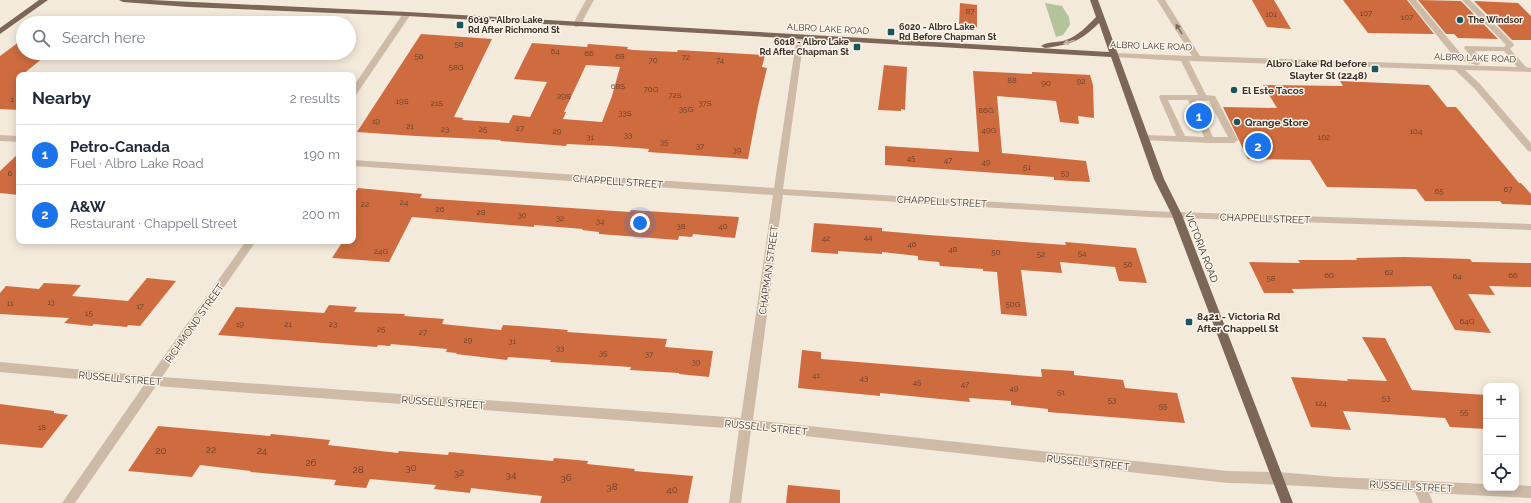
<!DOCTYPE html>
<html lang="en">
<head>
<meta charset="utf-8">
<style>
	body { margin:0; font-family:Raleway,sans-serif; background:#f6f6f7; color:#1f2937 }
	.controls { position:absolute; right:12px; bottom:12px; display:grid; overflow:hidden; border-radius:8px; box-shadow:0 2px 10px #0003 }
	.controls button { width:36px; height:36px; display:grid; place-items:center; padding:0; border:0; border-bottom:1px solid #e0e1e3; background:#fff; color:#1f2937; font:20px sans-serif }
	.you { position:absolute; left:640px; top:223px; width:14px; height:14px; margin:-10px; border:3px solid #fff; border-radius:50%; background:#1a73e8; box-shadow:0 0 0 6px #1a73e833 }
	.badge { display:grid; place-items:center; width:26px; height:26px; border-radius:50%; background:#1a73e8; color:#fff; font-size:13px; font-weight:700 }
	.pin { position:absolute; translate:-50% -50%; border:2px solid #fff; box-shadow:0 1px 4px #0006 }
	.list { margin:0; padding:0; list-style:none }
	h2 { display:flex; justify-content:space-between; align-items:center; height:52px; margin:0; padding:0 16px; font-size:17px }
	h2 small { font-size:13px; font-weight:400; color:#747a83 }
	.list li { display:grid; grid-template-columns:26px 1fr auto; gap:12px; align-items:center; box-sizing:border-box; height:60px; padding:0 16px; border-top:1px solid #e0e1e3 }
	.list b { display:block; font-size:15px; white-space:nowrap }
	.list p { margin:0; font-size:13px; white-space:nowrap; color:#747a83 }
	.list em { font-size:13px; font-style:normal; color:#747a83 }
	.icon { flex:none; width:22px; height:22px; fill:none; stroke:currentColor; stroke-width:2; stroke-linecap:round; stroke-linejoin:round }
	.map { position:relative; flex:none; width:1531px; height:503px; overflow:hidden }
	.search { position:absolute; background:#fff; box-shadow:0 2px 10px #0003; left:16px; top:16px; width:340px; height:44px; display:flex; align-items:center; gap:10px; box-sizing:border-box; padding:0 14px; border-radius:22px; color:#747a83; font-size:15px }
	.panel { position:absolute; background:#fff; box-shadow:0 2px 10px #0003; left:16px; top:72px; width:340px; height:172px; border-radius:8px }
	.map>svg:first-child { display:block }
	.green { fill:#b3c49b }
	.building { fill:#ce6c3f; fill-rule:evenodd }
	.lines { fill:none; stroke-linecap:round; stroke-linejoin:round }
	.minor-tunnel { stroke:#cfc4b8; stroke-width:8; stroke-dasharray:8 4; stroke-linecap:butt }
	.minor { fill:#cdbba7; fill-rule:evenodd }
	.major { fill:#7c6658; fill-rule:evenodd }
	.oneway { fill:#7c6d61 }
	.oneway2 { fill:#c2b4a8 }
	.poi-dot { fill:#1a555e; stroke:#fbf4e9; stroke-width:1.5 }
	.labels { text-anchor:middle; stroke-width:3; stroke-linejoin:round; paint-order:stroke }
	.number-label { font-size:8px; fill:#5e3e2e }
	.far-poi-label { font-size:9px; font-weight:bold; fill:#392e28; stroke:#fbf4e9; text-anchor:start }
	.far-street-label { font-size:9px; fill:#392e28; stroke:#fbf4e9 }
	.poi-label { font-size:10px; font-weight:bold; fill:#392e28; stroke:#fbf4e9; text-anchor:start }
	.street-label { font-size:10px; fill:#392e28; stroke:#fbf4e9 }
	.near-number-label { font-size:10px; fill:#5e3e2e }
</style>
</head>
<body>
<div class="map">
<svg width="1531" height="503" viewBox="0 0 1531 503">
	<rect width="100%" height="100%" fill="#f4eadc"/>
	<!-- green -->
	<path class="green" d="M1045,3l17,3 7,11 1,8 -7,10 -7,2z"/>
	<!-- building -->
	<g class="building">
		<path d="M1252,0h22l17,29 -24,-2z"/>
		<path d="M1343,0h64l27,34 -66,-1z"/>
		<path d="M1418,0l43,1 37,38 -40,-1 -4,-4h-8z"/>
		<path d="M1474,1l44,2 13,13v24h-19z"/>
		<path d="M960,3l17,2v22l-18,-2z"/>
		<path d="M421,34l71,5 -38,78 9,1 -1,2 47,3 4,-8 17,2 17,-35 -33,-3 18,-36 55,4 1,-3 40,3 -1,2 6,1 44,2 1,-2 87,5 -3,12 5,1 -9,38 -10,53 -100,-7 1,-3 -40,-3 -42,-2 -1,2 -66,-5 1,-1 -85,-4 -59,-4zM586,65l34,2 -8,29 -10,26 -39,-3 3,-7h-2z"/>
		<path d="M23,39v14h26l-27,22h-3v35l-19,-1v-53z"/>
		<path d="M884,65l23,2 -2,43 -4,-1v2l-23,-1z"/>
		<path d="M973,71l59,3v-2l58,3 3,10 1,33 -16,-2 1,8 -19,-2 -4,-21 -59,-5 5,57 84,8 4,21 -36,-2v-3l-169,-12v-19l94,6z"/>
		<path d="M1340,81l89,4 18,22h9l63,76h2l10,11v11l-29,-1 -2,-3h-75l-9,-12 -89,-2 -17,-27 -62,-1 -25,-52 54,1 -14,-23 80,1z"/>
		<path d="M19,153v42l-19,-2v-22z"/>
		<path d="M358,188l64,6 -2,4 210,14 1,-2 108,7 -4,21 -42,-4 -1,3 -13,-1 -1,4 -79,-6v-2l-17,-2 1,-1 -49,-4v2l-122,-10 -23,45 -57,-4 11,-17h10v-45z"/>
		<path d="M814,223l68,5v3l46,4 138,10 -1,-3 71,6 11,35 -28,-2 -4,-14 -55,-5 2,11 -41,-3 6,46 -26,-2 -4,-42 -14,-1v-2l-43,-3 -1,-4 -21,-2v-4l-36,-4v2l-44,-3v3l-27,-2z"/>
		<path d="M1404,257l66,2 2,3 59,1v24l-42,-1 6,9 -27,-1 23,39 -36,-3 -24,-44 -139,3 2,4h-30l-15,-31 51,1 -2,-3h59l-1,-2z"/>
		<path d="M147,278l29,3 -36,45 -12,-1 -1,2 -33,-3 -2,2 -28,-3 5,-5 -69,-4v-21l6,-7 33,3 5,-6 37,2 -9,11 56,5z"/>
		<path d="M329,305l28,2 -3,5 51,2 -1,2 40,3 -2,5 59,6 2,-5 29,2 36,3 -1,2 100,7 -2,8 48,4 -4,26 -30,-3v-1l-49,-3 1,-3 -81,-5 1,-2 -43,-3 -1,3 -51,-6 1,-1 -11,-1 1,-3 -56,-5 -1,2 -12,-1 -1,2 -159,-12 18,-28 88,6z"/>
		<path d="M1362,337l23,1 27,52 74,5v34l-36,-2 -5,-9 -102,-7 8,19 -40,-3 -20,-50 57,4 -1,-2 40,2z"/>
		<path d="M802,350l19,2v7l221,18 -1,-8 33,2v4l49,5 2,8 52,5 8,30 -137,-11v-3l-37,-4v-4l-42,-3 1,4 -90,-9v3l-82,-8z"/>
		<path d="M0,404l54,7v2l14,2 -26,33 -42,-4z"/>
		<path d="M158,426l112,10 1,-2 59,6 -2,5 70,8 1,-2 49,4 1,-3 104,9 1,-3 34,3 -1,3 48,5 -1,2 59,5 -5,27h-148l2,-7 -71,-8 -1,5 -36,-4 2,-4 -66,-6 -4,9 -32,-3 2,-5 -86,-8 1,-1 -51,-6 -8,12 -64,-6z"/>
		<path d="M788,485l52,5v13h-54z"/>
	</g>
	<g class="lines">
		<!-- minor-tunnel -->
		<path class="minor-tunnel" d="M1195,107l8,17"/>
		<!-- minor -->
		<g class="minor">
			<path d="M586,0h8l-10,18 -2,7 -4,2h-3l-1,-2 2,-7z"/>
			<path d="M1157,0h8l35,56 317,11 -13,-16h-29l7,8 -3,6h-3l-20,-6 -48,-59h8l46,55 11,4 -9,-11 1,-2 39,1 2,-2 -44,-45h8l43,43 1,2 -4,4 16,18 5,1v4l-66,-2 15,14 51,59v9l-3,-1 -54,-63 -19,-18 -266,-9 17,34 9,1 23,44 -4,3h-24l-69,-3 -1,-2 4,-3 32,1 -17,-39 1,-2h38l-17,-34 -67,-4 -4,-2 4,-2 78,3zM1168,100h20l4,9 3,1 4,-3 -3,-7 13,1 19,36h-15l-6,-13 -4,-3 -4,3 5,13 -19,-1z"/>
			<path d="M404,12h3l4,2 -55,81 -3,1v-9z"/>
			<path d="M797,35h3l4,2 -21,152 366,22 382,13v6l-382,-13 -366,-22 -30,225 475,51 50,1 58,5 150,7v4h30v-3l15,1v12l-102,-5 4,10h-13l-5,-11c-62,-2 -125,-8 -187,-9l-477,-53 -10,73h-12l10,-74 -583,-43 -81,117h-13l82,-118 -144,-13v-10l150,14 96,-135h10l-94,136 579,41 32,-223 -420,-29v-6l421,28z"/>
			<path d="M0,135l19,1v6l-19,-1z"/>
		</g>
		<!-- major -->
		<g class="major">
			<path d="M39,0h9l-48,34v-6z"/>
			<path d="M119,0h32l256,12 702,40 -10,-29c-18,18 -29,22 -54,25l-4,-2c6,-5 17,-3 25,-6 12,-4 21,-14 30,-23l-6,-17h8l66,179 18,36 111,288h-12l-109,-288 -18,-36 -43,-122 -704,-41 -219,-9 -65,-5z"/>
		</g>
	</g>
	<!-- one-way arrows -->
	<defs><path id="oneway-solid" d="M-6-.8H1V-3.2L6.5 0L1 3.2V.8H-6Z"/></defs>
	<use class="oneway" href="#oneway-solid" transform="translate(1179 29) rotate(-122)"/>
	<use class="oneway2" href="#oneway-solid" transform="translate(1069 42) rotate(162)"/>
	<!-- markers -->
	<g class="poi-dot">
		<circle cx="1460" cy="20" r="4"/>
		<rect x="456" y="21" width="8" height="8" rx="2"/>
		<rect x="887" y="28" width="8" height="8" rx="2"/>
		<rect x="853" y="43" width="8" height="8" rx="2"/>
		<rect x="1371" y="65" width="8" height="8" rx="2"/>
		<circle cx="1234" cy="90" r="4"/>
		<circle cx="1237" cy="122" r="4"/>
		<rect x="1185" y="318" width="8" height="8" rx="2"/>
	</g>
	<g class="labels">
		<!-- number labels -->
		<g class="number-label">
			<text x="970" y="14">87</text>
			<text x="1366" y="16">107</text>
			<text x="1271" y="17">101</text>
			<text x="1407" y="20">107</text>
			<text x="459" y="47">58</text>
			<text x="555" y="54">64</text>
			<text x="589" y="56">66</text>
			<text x="419" y="59">56</text>
			<text x="620" y="59">68</text>
			<text x="686" y="60">72</text>
			<text x="653" y="63">70</text>
			<text x="720" y="63">74</text>
			<text x="456" y="70">58G</text>
			<text x="1012" y="83">88</text>
			<text x="1081" y="84">92</text>
			<text x="1046" y="86">90</text>
			<text x="618" y="89">68S</text>
			<text x="651" y="92">70G</text>
			<text x="675" y="98">72S</text>
			<text x="564" y="99">29S</text>
			<text x="12" y="102">1</text>
			<text x="402" y="104">19S</text>
			<text x="437" y="106">21S</text>
			<text x="705" y="106">37S</text>
			<text x="686" y="112">35G</text>
			<text x="986" y="113">86G</text>
			<text x="625" y="116">33S</text>
			<text x="376" y="124">19</text>
			<text x="410" y="129">21</text>
			<text x="520" y="131">27</text>
			<text x="445" y="132">23</text>
			<text x="483" y="132">25</text>
			<text x="989" y="133">49G</text>
			<text x="557" y="134">29</text>
			<text x="1416" y="134">104</text>
			<text x="628" y="138">33</text>
			<text x="590" y="140">31</text>
			<text x="1324" y="140">102</text>
			<text x="664" y="145">35</text>
			<text x="700" y="149">37</text>
			<text x="737" y="153">39</text>
			<text x="911" y="161">45</text>
			<text x="948" y="163">47</text>
			<text x="986" y="165">49</text>
			<text x="1027" y="170">51</text>
			<text x="10" y="176">6</text>
			<text x="1065" y="176">53</text>
			<text x="1508" y="192">67</text>
			<text x="1439" y="194">65</text>
			<text x="404" y="205">24</text>
			<text x="365" y="207">22</text>
			<text x="440" y="212">26</text>
			<text x="481" y="215">28</text>
			<text x="522" y="218">30</text>
			<text x="560" y="221">32</text>
			<text x="600" y="224">34</text>
			<text x="681" y="229">38</text>
			<text x="723" y="229">40</text>
			<text x="868" y="240">44</text>
			<text x="826" y="241">42</text>
			<text x="912" y="247">46</text>
			<text x="953" y="252">48</text>
			<text x="381" y="254">24G</text>
			<text x="996" y="255">50</text>
			<text x="1082" y="256">54</text>
			<text x="1041" y="257">52</text>
			<text x="1128" y="267">56</text>
			<text x="1389" y="275">62</text>
			<text x="1329" y="278">60</text>
			<text x="1513" y="278">66</text>
			<text x="1457" y="279">64</text>
			<text x="1271" y="281">58</text>
			<text x="51" y="305">13</text>
			<text x="10" y="306">11</text>
			<text x="1013" y="307">50G</text>
			<text x="140" y="309">17</text>
			<text x="89" y="316">15</text>
			<text x="1467" y="324">64G</text>
			<text x="240" y="327">19</text>
			<text x="288" y="327">21</text>
			<text x="333" y="327">23</text>
			<text x="381" y="332">25</text>
			<text x="423" y="335">27</text>
			<text x="468" y="343">29</text>
			<text x="512" y="344">31</text>
			<text x="560" y="351">33</text>
			<text x="603" y="356">35</text>
			<text x="649" y="357">37</text>
			<text x="696" y="365">39</text>
			<text x="816" y="378">41</text>
			<text x="864" y="381">43</text>
			<text x="917" y="385">45</text>
			<text x="965" y="387">47</text>
			<text x="1014" y="391">49</text>
			<text x="1061" y="395">51</text>
			<text x="1386" y="401">53</text>
			<text x="1112" y="403">53</text>
			<text x="1321" y="406">124</text>
			<text x="1163" y="409">55</text>
			<text x="1464" y="415">55</text>
			<text x="42" y="430">18</text>
		</g>
		<!-- far-poi labels -->
		<g class="far-poi-label">
			<text x="468" y="23">6019 - Albro Lake<tspan x="468" dy="10">Rd After Richmond St</tspan></text>
			<text x="1468" y="23">The Windsor</text>
			<text x="899" y="30">6020 - Albro Lake<tspan x="899" dy="10">Rd Before Chapman St</tspan></text>
			<text x="849" y="45" text-anchor="end">6018 - Albro Lake<tspan x="849" dy="10">Rd After Chapman St</tspan></text>
		</g>
		<!-- far-street labels -->
		<g class="far-street-label">
			<text transform="translate(828 29) rotate(3)" y="3">ALBRO LAKE ROAD</text>
			<text transform="translate(1151 46) rotate(2)" y="3">ALBRO LAKE ROAD</text>
			<text transform="translate(1475 58) rotate(2)" y="3">ALBRO LAKE ROAD</text>
		</g>
		<!-- poi labels -->
		<g class="poi-label">
			<text x="1367" y="67" text-anchor="end">Albro Lake Rd before<tspan x="1367" dy="12">Slayter St (2248)</tspan></text>
			<text x="1242" y="94">El Este Tacos</text>
			<text x="1245" y="126">Qrange Store</text>
			<text x="1197" y="320">8421 - Victoria Rd<tspan x="1197" dy="12">After Chappell St</tspan></text>
		</g>
		<!-- street labels -->
		<g class="street-label">
			<text transform="translate(618 181) rotate(4)" y="4">CHAPPELL STREET</text>
			<text transform="translate(942 201) rotate(3)" y="4">CHAPPELL STREET</text>
			<text transform="translate(1265 218) rotate(2)" y="4">CHAPPELL STREET</text>
			<text transform="translate(1202 247) rotate(69)" y="4">VICTORIA ROAD</text>
			<text transform="translate(768 270) rotate(-82)" y="4">CHAPMAN STREET</text>
			<text transform="translate(194 323) rotate(-55)" y="4">RICHMOND STREET</text>
			<text transform="translate(120 378) rotate(5)" y="4">RUSSELL STREET</text>
			<text transform="translate(443 402) rotate(4)" y="4">RUSSELL STREET</text>
			<text transform="translate(766 427) rotate(6)" y="4">RUSSELL STREET</text>
			<text transform="translate(1088 462) rotate(6)" y="4">RUSSELL STREET</text>
			<text transform="translate(1411 486) rotate(3)" y="4">RUSSELL STREET</text>
		</g>
		<!-- near-number labels -->
		<g class="near-number-label">
			<text x="211" y="453">22</text>
			<text x="161" y="454">20</text>
			<text x="262" y="454">24</text>
			<text x="311" y="466">26</text>
			<text x="411" y="471">30</text>
			<text x="358" y="473">28</text>
			<text x="459" y="476">32</text>
			<text x="511" y="478">34</text>
			<text x="566" y="481">36</text>
			<text x="612" y="490">38</text>
			<text x="672" y="493">40</text>
		</g>
	</g>
</svg>
<div class="controls">
<button>+</button>
<button>−</button>
<button><svg class="icon" aria-label="locate" viewBox="0 0 24 24"><circle cx="12" cy="12" r="6"/><path d="M12 2v4M12 18v4M2 12h4M18 12h4"/></svg></button>
</div>
<div class="you"></div>
<div class="pin badge" style="left:1199px;top:116px">1</div>
<div class="pin badge" style="left:1258px;top:146px">2</div>
<div class="search"><svg class="icon" aria-label="search" viewBox="0 0 24 24"><circle cx="10" cy="10" r="6"/><path d="M15 15l6 6"/></svg>Search here</div>
<section class="panel">
<h2>Nearby<small>2 results</small></h2>
<ul class="list">
<li><span class="badge">1</span><div><b>Petro-Canada</b><p>Fuel · Albro Lake Road</p></div><em>190 m</em></li>
<li><span class="badge">2</span><div><b>A&amp;W</b><p>Restaurant · Chappell Street</p></div><em>200 m</em></li>
</ul>
</section>
</div>
</body>
</html>
